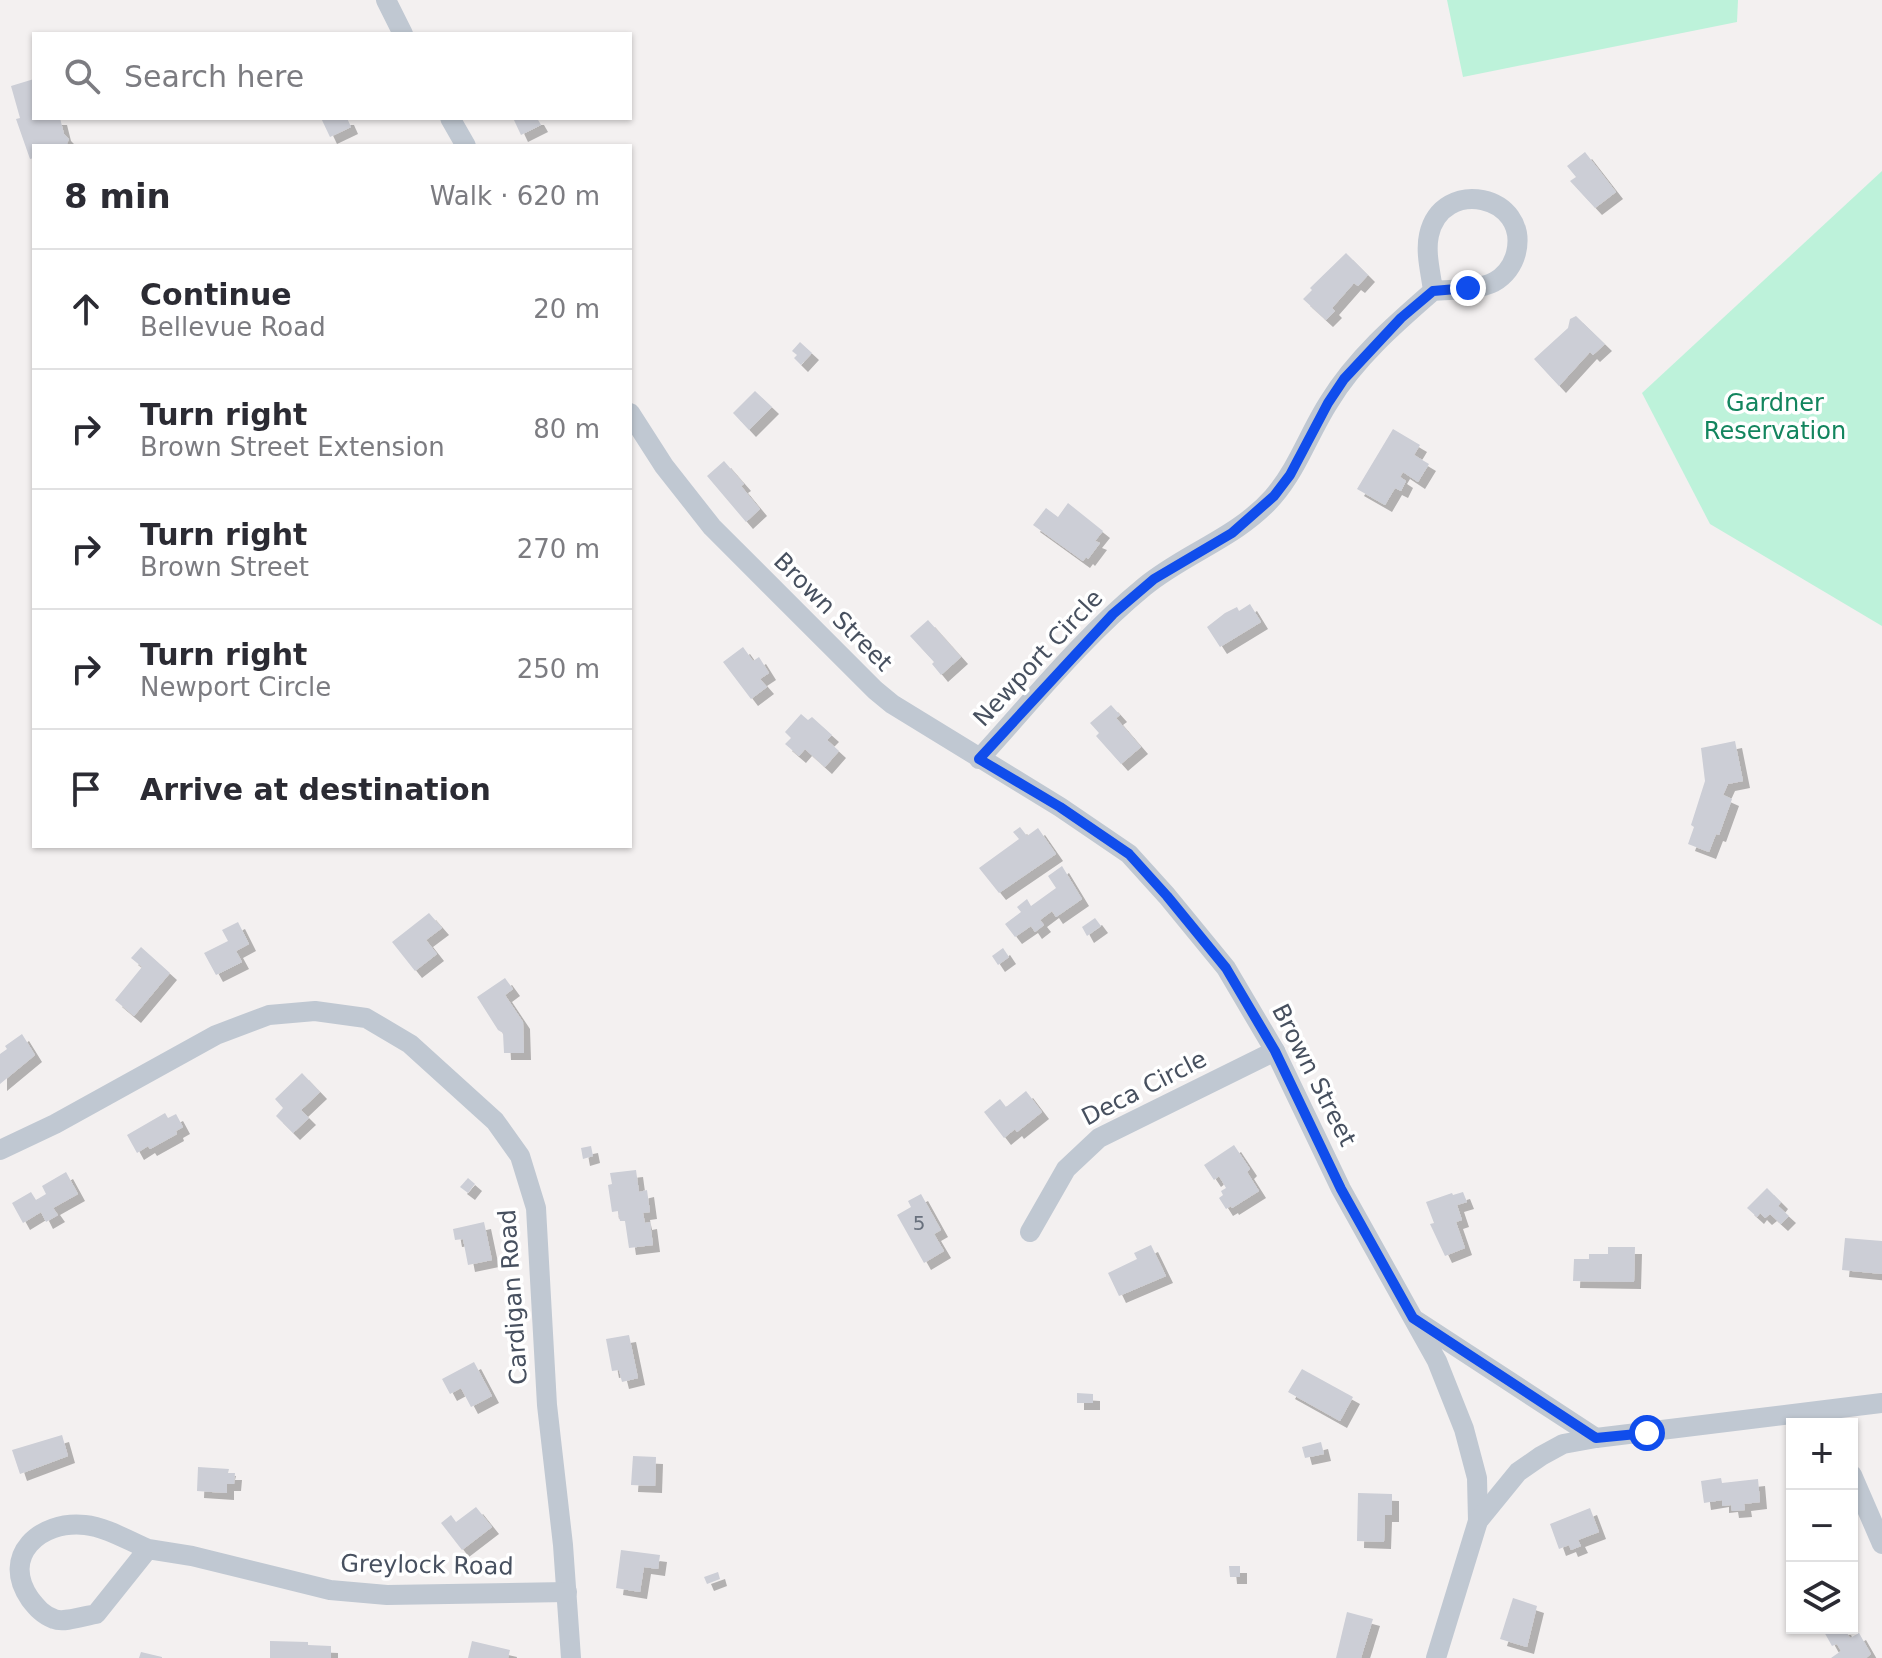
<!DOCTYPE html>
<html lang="en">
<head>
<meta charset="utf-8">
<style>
	body { margin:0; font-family:"DejaVu Sans",sans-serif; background:#f2f2f3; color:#2b2b33 }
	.controls { position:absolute; right:24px; bottom:24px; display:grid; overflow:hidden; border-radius:0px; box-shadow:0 2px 6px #0004 }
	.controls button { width:72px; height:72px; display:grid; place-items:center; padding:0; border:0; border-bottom:2px solid #e1e1e2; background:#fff; color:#2b2b33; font:40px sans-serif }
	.stop { position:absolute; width:24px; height:24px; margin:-18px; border:6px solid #104dec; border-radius:50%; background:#fff }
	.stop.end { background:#104dec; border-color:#fff; box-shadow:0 2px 8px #0008 }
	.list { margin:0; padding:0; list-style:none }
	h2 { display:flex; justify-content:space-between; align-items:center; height:104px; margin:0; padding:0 32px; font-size:34px }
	h2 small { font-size:26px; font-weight:400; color:#7c7c81 }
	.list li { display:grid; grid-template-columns:52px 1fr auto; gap:24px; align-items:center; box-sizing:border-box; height:120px; padding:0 32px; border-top:2px solid #e1e1e2 }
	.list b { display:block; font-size:30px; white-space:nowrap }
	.list p { margin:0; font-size:26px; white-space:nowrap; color:#7c7c81 }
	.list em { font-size:26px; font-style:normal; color:#7c7c81 }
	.icon { flex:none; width:44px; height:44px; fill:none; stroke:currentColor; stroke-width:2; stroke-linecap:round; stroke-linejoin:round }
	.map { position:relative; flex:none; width:1882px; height:1658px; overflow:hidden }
	.search { position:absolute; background:#fff; box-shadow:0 2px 6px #0004; left:32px; top:32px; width:600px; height:88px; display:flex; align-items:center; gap:20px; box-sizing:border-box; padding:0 28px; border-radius:0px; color:#7c7c81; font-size:30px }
	.panel { position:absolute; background:#fff; box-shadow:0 2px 6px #0004; left:32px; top:144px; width:600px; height:704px; border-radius:0px }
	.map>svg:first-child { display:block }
	.green { fill:#bdf2da }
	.building { fill:#ccced6; filter:url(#shadow) }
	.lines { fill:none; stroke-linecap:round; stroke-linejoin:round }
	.minor { stroke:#c0c8d2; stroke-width:20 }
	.route { stroke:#104dec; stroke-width:10 }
	.labels { text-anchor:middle; stroke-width:7; stroke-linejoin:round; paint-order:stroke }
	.number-label { font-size:20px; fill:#68707d }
	.park-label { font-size:24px; fill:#13855e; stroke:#fff }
	.street-label { font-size:24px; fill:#47505f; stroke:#fff }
</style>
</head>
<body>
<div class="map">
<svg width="1882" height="1658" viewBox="0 0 1882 1658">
	<defs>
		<filter id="shadow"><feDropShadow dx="7" dy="7" stdDeviation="0" flood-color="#0004"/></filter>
	</defs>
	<rect width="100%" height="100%" fill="#f3f0f0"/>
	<!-- green -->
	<g class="green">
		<path d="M1447,0h291l-1,22 -274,55z"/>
		<path d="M1882,171v455l-172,-102 -68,-131z"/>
	</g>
	<!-- building -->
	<g class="building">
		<path d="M34,79v39h26l4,16 5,5 -3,7h-32v12l-4,1 -14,-40 4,-1 -9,-32z"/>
		<path d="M321,118h26l4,9 -21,10z"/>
		<path d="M513,118h24l4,7 -20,10z"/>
		<path d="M1585,152l31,40 -21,16 -25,-27 6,-4 -9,-11z"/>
		<path d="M1346,253l22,22 -10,11 -4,-3 -22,25 3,3 -9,9 -23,-21 9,-9 -2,-2z"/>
		<path d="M1576,316l29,28 -12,11 -3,-3 -31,34 -25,-27 34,-31 2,-9z"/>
		<path d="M800,342l12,11 -11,12 -7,-7 3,-3 -5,-4z"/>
		<path d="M755,391l17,16 -23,23 -16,-17z"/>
		<path d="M1393,429l27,16 -6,10 15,9 -11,18 -15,-10 -3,5 6,4 -5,10 -6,-3 -10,17 -28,-16z"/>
		<path d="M724,461l20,23 -3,2 19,23 -14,13 -39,-46z"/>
		<path d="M1068,503l35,28 -8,10 5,2 -12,16 -2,-2 -3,4 -50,-36 13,-17 12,9z"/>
		<path d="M1250,604l11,18 -41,25 -13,-20 18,-14 12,-6 2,4z"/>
		<path d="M928,620l33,37 -20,18 -9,-11 2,-2 -24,-26z"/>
		<path d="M743,647l10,14 6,-4 10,16 -9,6 7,8 -16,12 -28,-37z"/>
		<path d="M1111,705l9,10 -4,3 25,29 -20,17 -25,-28 3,-3 -9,-10z"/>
		<path d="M801,714l7,6 4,-3 20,18 -5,5 12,11 -14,16 -20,-18 -6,7 -14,-12 6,-6 -6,-6z"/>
		<path d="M1735,741l8,40 -15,3 -5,11 9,4 -13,36 -3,-1 -7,18 -21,-8 6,-17 -3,-2 14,-44 -4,-33z"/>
		<path d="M1020,827l7,9 11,-8 18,26 -57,39 -20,-25 40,-29 -6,-7z"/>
		<path d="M1062,866l20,33 -26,18 -4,-6 -12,9 4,5 -9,7 -4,-6 -16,11 -10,-13 16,-12 -4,-5 10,-8 4,7 25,-18 -8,-12z"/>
		<path d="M429,913l13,15 -16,12 11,14 -22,17 -23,-29z"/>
		<path d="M1095,918l6,8 -14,10 -5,-9z"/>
		<path d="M238,922l11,22 -13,7 6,11 -26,13 -12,-22 24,-12 -6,-11z"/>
		<path d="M141,947l29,26 -36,43 -19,-16 27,-33 -11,-9z"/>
		<path d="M1003,948l6,9 -11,8 -6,-9z"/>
		<path d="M505,978l8,11 -8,6 18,27 1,31h-20l-1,-20 -5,-3 -21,-33z"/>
		<path d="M22,1034l13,21 -35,29v-30l7,-5 -2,-3z"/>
		<path d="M302,1073l18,19 -19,18 8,8 -16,15 -17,-17 7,-8 -8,-9z"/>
		<path d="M1026,1091l16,21 -25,20 -2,-3 -11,9 -20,-26 16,-13 6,8z"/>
		<path d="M165,1113l3,5 8,-4 7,13 -7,4 1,3 -27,15 -2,-3 -11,7 -10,-18z"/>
		<path d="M1234,1145l16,24 -3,3 12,19 -27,17 -1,-2 -5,3 -7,-11 4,-3 -2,-4 5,-3 -7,-12 -5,4 -10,-15z"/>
		<path d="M591,1146l2,10 -10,3 -2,-11z"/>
		<path d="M636,1170l3,22 8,-2 3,22 -7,1 2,10 5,-1 3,23 -24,3 -4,-27h-5l-2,-10 -6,1 -4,-27 4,-1 -2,-11z"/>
		<path d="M66,1172l12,22 -25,14 5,7 -12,7 -5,-10 -18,11 -11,-20 19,-11 5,8 10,-6 -4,-8z"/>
		<path d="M468,1178l7,6 -7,9 -8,-6z"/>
		<path d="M1767,1188l14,14 -3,4 11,10 -8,8 -11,-10 -5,4 -5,-5 -3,4 -10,-9z"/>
		<path d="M1463,1192l4,10 -10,3 5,15 -6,2 9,26 -20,8 -15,-32 4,-1 -8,-21 26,-9 1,2z"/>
		<path d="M921,1194l20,36 -7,4 10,17 -20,12 -27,-48 14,-8 -3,-6z"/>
		<path d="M484,1222l8,38 -24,5 -5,-26 -8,1 -2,-11z"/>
		<path d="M1845,1238l37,3v33l-40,-4z"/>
		<path d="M1151,1245l15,31 -47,20 -11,-23 29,-14 -3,-6z"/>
		<path d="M1608,1247h27l-1,35 -61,-1 1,-22h15v-5h19z"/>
		<path d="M629,1335l9,43 -16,4 -3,-12 -7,1 -6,-32z"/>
		<path d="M474,1362l18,34 -21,11 -10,-19 -11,6 -8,-15z"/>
		<path d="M1302,1369l51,28 -13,24 -52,-29z"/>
		<path d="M1077,1393l16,1v9h-16z"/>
		<path d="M62,1435l6,21 -48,18 -8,-24z"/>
		<path d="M1321,1442l3,12 -19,4 -3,-11z"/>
		<path d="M633,1456l23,1 -1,29 -24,-1z"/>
		<path d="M198,1467l31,2 -1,4h7l-1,11h-7v9l-30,-2z"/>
		<path d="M1721,1478l1,5 36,-4 2,23 -16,2 1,6 -13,1 -1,-6 -9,1v-6l-18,3 -3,-22z"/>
		<path d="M1358,1493l34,1v21h-7l-1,27 -27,-1z"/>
		<path d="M476,1507l16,20 -30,23 -21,-27 10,-8 5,7z"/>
		<path d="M1590,1508l9,24 -21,8 3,6 -10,4 -2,-5 -10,4 -9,-25z"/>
		<path d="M621,1550l39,5 -2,14 -14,-2 -4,25 -24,-4z"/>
		<path d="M1229,1566h11v11h-10z"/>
		<path d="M718,1572l2,7 -13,5 -3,-7z"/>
		<path d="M1513,1598l24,8 -10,41 -27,-8z"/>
		<path d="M1347,1612l26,7 -12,39h-25z"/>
		<path d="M1826,1628h18l6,10 9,-5 12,21 -5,4h-35l10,-7 -4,-7 -5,2 -9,-16z"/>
		<path d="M270,1641l38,1v3l23,1v12h-61z"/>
		<path d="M472,1641l38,9 -2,8h-40z"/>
		<path d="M141,1652l21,5v1h-23z"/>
	</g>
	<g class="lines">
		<!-- minor -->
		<g class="minor">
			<path d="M386,0l17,34"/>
			<path d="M450,118l16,28"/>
			<path d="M630,413l34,53 48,61 163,163 17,14 168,103 69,47 38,42 59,72 49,83 66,138 96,172 27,68 13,49 1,43"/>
			<path d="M979,759c53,-58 104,-122 165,-172 41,-34 93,-49 129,-90 25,-29 36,-64 56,-95 26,-43 66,-78 104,-111 -2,-18 -8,-38 -4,-56 13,-59 101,-40 87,18 -3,12 -11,23 -22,29 -18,9 -42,7 -61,9"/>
			<path d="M0,1150l55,-26 161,-89 53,-20 46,-4 51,7 44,26 85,77 25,35 16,52 11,197 16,140 8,113"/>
			<path d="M1030,1232l36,-63 33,-31 176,-87"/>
			<path d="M1417,1321l179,117"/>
			<path d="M1852,1475l30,69"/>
			<path d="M148,1549c-19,-8 -42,-22 -63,-24 -45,-5 -85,31 -55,74 7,9 13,16 24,20 10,4 30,-3 42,-5l52,-65 44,7 138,34 57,5 180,-3"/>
			<path d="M1436,1658l42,-137 40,-49 23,-16 22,-12 33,-6 286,-35"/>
		</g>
	</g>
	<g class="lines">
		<!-- route -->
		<path class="route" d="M1468,288l-35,3 -32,27 -57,61 -16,24 -38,72 -16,21 -42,37 -78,46 -41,35 -134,145 81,48 69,47 38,42 59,72 49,83 66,138 72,129 183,120 51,-5"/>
	</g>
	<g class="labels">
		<!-- number labels -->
		<g class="number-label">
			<text x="919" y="1230">5</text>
		</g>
		<!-- park labels -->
		<g class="park-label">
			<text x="1775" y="411">Gardner<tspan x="1775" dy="28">Reservation</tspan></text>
		</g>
		<!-- street labels -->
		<g class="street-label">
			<text transform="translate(833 612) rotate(45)" y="8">Brown Street</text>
			<text transform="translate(1038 658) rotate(-47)" y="8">Newport Circle</text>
			<text transform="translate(1314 1075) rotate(63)" y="8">Brown Street</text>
			<text transform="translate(1144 1088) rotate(-27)" y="8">Deca Circle</text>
			<text transform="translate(513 1297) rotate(-94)" y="8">Cardigan Road</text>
			<text transform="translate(427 1565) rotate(1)" y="8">Greylock Road</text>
		</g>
	</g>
</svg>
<div class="controls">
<button>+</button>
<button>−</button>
<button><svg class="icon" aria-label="layers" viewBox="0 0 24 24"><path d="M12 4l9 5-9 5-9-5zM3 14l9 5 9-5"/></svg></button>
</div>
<div class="stop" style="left:1647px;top:1433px"></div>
<div class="stop end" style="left:1468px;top:288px"></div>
<div class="search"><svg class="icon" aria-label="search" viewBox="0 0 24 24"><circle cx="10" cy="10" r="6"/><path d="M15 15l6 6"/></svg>Search here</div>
<section class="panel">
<h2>8 min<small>Walk · 620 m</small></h2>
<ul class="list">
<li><svg class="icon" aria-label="ahead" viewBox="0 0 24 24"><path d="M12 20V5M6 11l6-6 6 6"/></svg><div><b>Continue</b><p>Bellevue Road</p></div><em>20 m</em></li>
<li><svg class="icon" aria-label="right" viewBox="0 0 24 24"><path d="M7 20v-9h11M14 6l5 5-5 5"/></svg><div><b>Turn right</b><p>Brown Street Extension</p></div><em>80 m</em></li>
<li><svg class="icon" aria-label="right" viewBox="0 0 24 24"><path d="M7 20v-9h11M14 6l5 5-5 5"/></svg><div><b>Turn right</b><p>Brown Street</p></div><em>270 m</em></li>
<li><svg class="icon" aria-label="right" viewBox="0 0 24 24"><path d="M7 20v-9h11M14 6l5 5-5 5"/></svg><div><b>Turn right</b><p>Newport Circle</p></div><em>250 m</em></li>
<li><svg class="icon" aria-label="arrive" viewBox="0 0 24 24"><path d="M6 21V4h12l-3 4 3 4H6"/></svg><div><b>Arrive at destination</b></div></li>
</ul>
</section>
</div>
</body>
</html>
